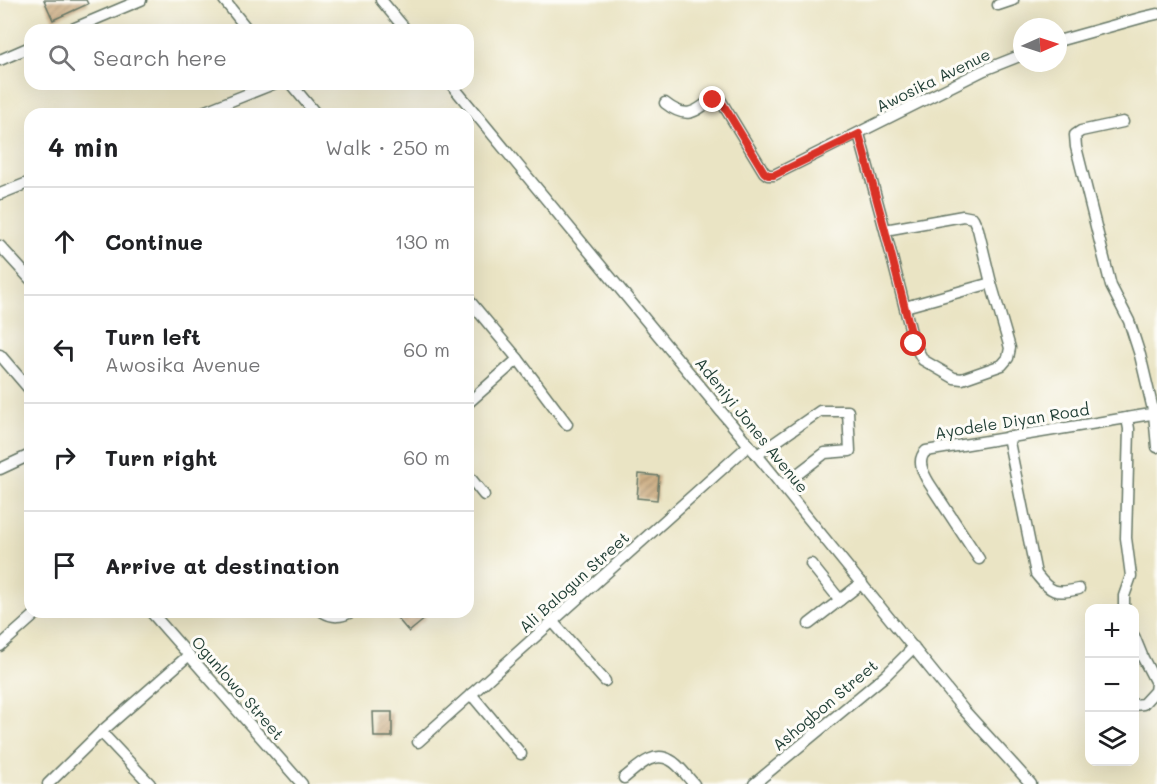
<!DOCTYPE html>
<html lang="en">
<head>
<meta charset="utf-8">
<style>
	body { margin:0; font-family:Mali,sans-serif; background:#f6f6f6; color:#202124 }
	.controls { position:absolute; right:18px; bottom:18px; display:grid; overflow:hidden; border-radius:12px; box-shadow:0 6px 24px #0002 }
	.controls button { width:54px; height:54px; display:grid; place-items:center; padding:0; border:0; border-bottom:2px solid #e0e0e0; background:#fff; color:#202124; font:30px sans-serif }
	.compass { position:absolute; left:1013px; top:18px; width:54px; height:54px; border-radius:50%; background:#fff; box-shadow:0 6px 24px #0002; rotate:87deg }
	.stop { position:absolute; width:18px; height:18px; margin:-14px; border:4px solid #d93025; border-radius:50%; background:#fff }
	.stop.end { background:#d93025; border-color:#fff; box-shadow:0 2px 6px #0008 }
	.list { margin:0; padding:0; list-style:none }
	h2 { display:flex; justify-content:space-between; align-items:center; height:78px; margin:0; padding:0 24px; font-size:26px }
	h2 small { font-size:20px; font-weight:400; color:#757577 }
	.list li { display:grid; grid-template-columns:39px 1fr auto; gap:18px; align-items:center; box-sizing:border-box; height:108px; padding:0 24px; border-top:2px solid #e0e0e0 }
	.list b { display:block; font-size:22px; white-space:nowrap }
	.list p { margin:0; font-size:20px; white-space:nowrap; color:#757577 }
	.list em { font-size:20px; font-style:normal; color:#757577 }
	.icon { flex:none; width:33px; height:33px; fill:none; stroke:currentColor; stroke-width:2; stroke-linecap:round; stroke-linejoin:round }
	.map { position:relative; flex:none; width:1157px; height:784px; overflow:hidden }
	.search { position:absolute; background:#fff; box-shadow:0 6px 24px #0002; left:24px; top:24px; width:450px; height:66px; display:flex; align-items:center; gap:15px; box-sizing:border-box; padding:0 21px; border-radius:18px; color:#757577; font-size:22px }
	.panel { position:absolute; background:#fff; box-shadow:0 6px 24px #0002; left:24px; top:108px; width:450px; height:510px; border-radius:18px }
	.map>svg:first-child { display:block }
	.building { fill:url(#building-hatch) }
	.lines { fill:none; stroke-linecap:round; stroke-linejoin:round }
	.minor-casing { stroke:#676; stroke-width:13 }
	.minor { stroke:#fff; stroke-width:10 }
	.route { stroke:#d93025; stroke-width:8 }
	.labels { text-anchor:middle; stroke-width:6; stroke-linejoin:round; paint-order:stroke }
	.street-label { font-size:16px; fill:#1f3d34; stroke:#fdfcf7 }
</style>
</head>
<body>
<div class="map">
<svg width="1157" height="784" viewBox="0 0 1157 784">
	<defs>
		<pattern id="building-hatch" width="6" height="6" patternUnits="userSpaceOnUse" patternTransform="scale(1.5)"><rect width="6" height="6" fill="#ceb087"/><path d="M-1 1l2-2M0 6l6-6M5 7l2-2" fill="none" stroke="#a7906f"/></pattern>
	</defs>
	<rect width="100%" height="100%" fill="#fdfcf7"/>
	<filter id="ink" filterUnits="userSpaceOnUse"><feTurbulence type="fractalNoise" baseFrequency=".0167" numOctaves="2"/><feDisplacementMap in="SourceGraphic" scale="12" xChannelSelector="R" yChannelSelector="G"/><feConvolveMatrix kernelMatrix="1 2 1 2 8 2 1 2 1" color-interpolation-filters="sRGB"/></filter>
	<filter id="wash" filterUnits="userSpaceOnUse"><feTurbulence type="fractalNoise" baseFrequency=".008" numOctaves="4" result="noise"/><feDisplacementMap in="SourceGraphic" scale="24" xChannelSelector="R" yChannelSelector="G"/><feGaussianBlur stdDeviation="1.35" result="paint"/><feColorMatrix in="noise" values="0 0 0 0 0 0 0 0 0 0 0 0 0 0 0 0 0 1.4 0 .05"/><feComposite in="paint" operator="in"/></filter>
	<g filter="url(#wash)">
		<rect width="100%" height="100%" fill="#eae4c4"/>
		<g id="blocks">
			<!-- building -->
			<g class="building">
				<path d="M44,0h42l2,4 -35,16z"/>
				<path d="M639,474l20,2 -2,24 -20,-2z"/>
				<path d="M392,612h29l5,6 -17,14z"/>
				<path d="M373,712h19v25h-18z"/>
			</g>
		</g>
	</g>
	<g filter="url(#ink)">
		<use href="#blocks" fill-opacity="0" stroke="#676" stroke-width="1.5"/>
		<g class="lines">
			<defs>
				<g id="minor">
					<path d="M224,0l24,30"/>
					<path d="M381,0l25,30"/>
					<path d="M998,5l15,-5"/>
					<path d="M70,30l71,-30"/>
					<path d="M1058,41l86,-24 13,-3"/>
					<path d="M0,60l30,-13"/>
					<path d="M291,84l25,30"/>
					<path d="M451,84l306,371 206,254 68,75"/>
					<path d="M665,103c33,26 37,-9 56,-2l43,71 4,3h6l210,-105 38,-15"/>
					<path d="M198,114l75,-30"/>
					<path d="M1123,122l-42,9 -6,4 1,12 35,139 18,35 11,34 14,59 3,33"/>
					<path d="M859,134l26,96 29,114 9,16 31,18 8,1 40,-14 6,-7 2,-10 -19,-65 -13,-54 -5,-11 -10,-2 -78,14"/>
					<path d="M0,194l30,-12"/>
					<path d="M0,246l30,33"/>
					<path d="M468,299l50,60 49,65"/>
					<path d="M905,307l86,-24"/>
					<path d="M0,355l30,35"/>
					<path d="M468,403l50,-44"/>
					<path d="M1008,437l28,137c15,19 19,20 43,15"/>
					<path d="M757,455l63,-44h28l2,40 -25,2 -43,33"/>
					<path d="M0,469l30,-14"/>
					<path d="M468,475l16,20"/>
					<path d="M979,559l-50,-76c-6,-10 -13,-23 -3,-32l231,-38"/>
					<path d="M811,564l29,36"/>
					<path d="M1124,608v-12l7,-20 -5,-38 3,-109 -2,-11"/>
					<path d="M151,612l151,172"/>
					<path d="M323,612c10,6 18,5 28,0"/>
					<path d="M552,621l53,60"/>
					<path d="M809,624l53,-41"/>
					<path d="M1134,636l9,22 13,25 -1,8 -12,13 -9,1"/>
					<path d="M0,646l38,-34"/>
					<path d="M471,694l50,60"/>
					<path d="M101,732l49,52"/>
					<path d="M418,742l331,-297"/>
					<path d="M624,778c13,-10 29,-28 46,-18 9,4 17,17 24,24"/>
					<path d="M48,784l53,-52 88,-77"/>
					<path d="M754,784l132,-109 28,-28"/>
				</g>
			</defs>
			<!-- minor casing -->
			<use href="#minor" class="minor-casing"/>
			<!-- minor -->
			<use href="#minor" class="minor"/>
		</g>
	</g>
	<g class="lines" filter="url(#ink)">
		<!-- route -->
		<path class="route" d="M713,100l5,-1 3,2 43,71 4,3h6l85,-41 26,96 29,114"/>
	</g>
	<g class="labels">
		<!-- street labels -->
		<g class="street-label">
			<text transform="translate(933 80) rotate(-26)" y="6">Awosika Avenue</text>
			<text transform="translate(1012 421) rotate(-9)" y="6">Ayodele Diyan Road</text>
			<text transform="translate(752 425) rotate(51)" y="6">Adeniyi Jones Avenue</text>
			<text transform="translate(574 582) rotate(-42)" y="6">Ali Balogun Street</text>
			<text transform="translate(238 688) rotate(49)" y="6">Ogunlowo Street</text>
			<text transform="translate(825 705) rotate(-40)" y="6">Ashogbon Street</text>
		</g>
	</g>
</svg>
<div class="controls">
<button>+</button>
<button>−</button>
<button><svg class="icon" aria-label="layers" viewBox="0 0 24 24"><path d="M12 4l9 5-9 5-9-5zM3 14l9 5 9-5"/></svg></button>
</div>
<svg class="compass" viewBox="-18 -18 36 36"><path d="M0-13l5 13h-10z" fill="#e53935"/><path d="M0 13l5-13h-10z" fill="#757577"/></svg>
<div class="stop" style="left:914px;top:344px"></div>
<div class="stop end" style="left:713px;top:100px"></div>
<div class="search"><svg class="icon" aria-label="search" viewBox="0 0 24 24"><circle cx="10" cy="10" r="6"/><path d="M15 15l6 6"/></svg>Search here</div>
<section class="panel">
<h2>4 min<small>Walk · 250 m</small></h2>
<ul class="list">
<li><svg class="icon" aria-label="ahead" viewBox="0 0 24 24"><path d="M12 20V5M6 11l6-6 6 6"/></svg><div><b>Continue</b></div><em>130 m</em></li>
<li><svg class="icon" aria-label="left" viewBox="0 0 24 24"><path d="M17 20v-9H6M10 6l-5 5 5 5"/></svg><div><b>Turn left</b><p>Awosika Avenue</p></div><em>60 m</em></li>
<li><svg class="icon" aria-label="right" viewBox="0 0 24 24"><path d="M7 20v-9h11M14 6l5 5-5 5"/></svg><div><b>Turn right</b></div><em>60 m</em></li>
<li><svg class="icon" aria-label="arrive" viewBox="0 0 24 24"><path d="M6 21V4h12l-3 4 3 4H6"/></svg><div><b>Arrive at destination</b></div></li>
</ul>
</section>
</div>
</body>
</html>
